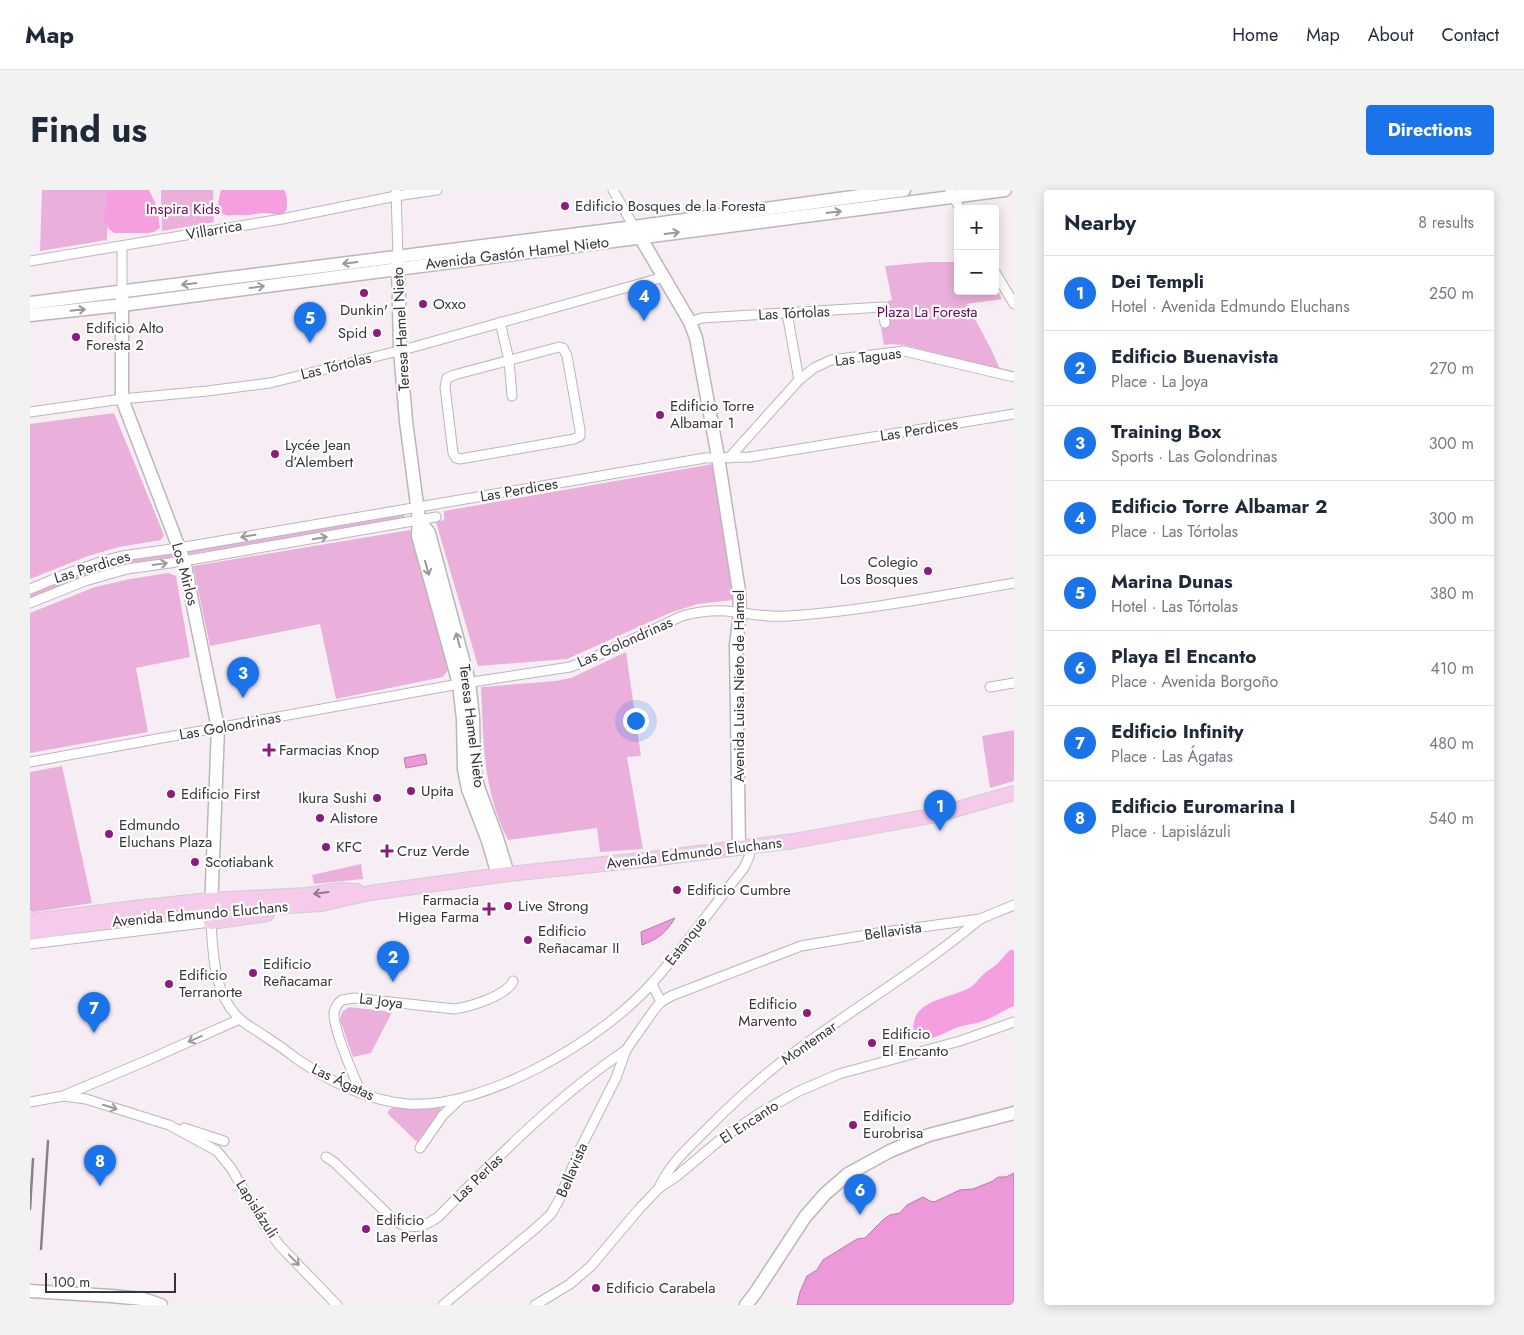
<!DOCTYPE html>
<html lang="en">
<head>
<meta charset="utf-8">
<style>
	body { margin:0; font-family:Jost,sans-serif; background:#f2f2f3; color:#1f2937 }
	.controls { position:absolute; right:15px; top:15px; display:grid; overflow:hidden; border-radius:5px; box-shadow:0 2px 12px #0003 }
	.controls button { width:45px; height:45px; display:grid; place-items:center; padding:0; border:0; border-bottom:1px solid #e0e1e3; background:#fff; color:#1f2937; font:25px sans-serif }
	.scale { position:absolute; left:15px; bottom:12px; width:131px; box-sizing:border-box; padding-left:5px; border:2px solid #373437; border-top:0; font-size:14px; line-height:18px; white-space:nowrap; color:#373437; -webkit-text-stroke:4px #fff; paint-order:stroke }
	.you { position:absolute; left:605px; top:530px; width:18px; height:18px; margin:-12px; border:4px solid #fff; border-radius:50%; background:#1a73e8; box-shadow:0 0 0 8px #1a73e833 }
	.badge { display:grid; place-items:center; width:32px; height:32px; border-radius:50%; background:#1a73e8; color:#fff; font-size:16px; font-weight:700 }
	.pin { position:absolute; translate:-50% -41px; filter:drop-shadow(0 1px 2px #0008) }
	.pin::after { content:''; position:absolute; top:26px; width:18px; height:15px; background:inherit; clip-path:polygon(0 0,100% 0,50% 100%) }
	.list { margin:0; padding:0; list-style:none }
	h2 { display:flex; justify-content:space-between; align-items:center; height:65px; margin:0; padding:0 20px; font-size:21px }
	h2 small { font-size:16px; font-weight:400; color:#747a83 }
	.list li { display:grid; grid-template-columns:32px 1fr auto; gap:15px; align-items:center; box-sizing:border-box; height:75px; padding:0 20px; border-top:1px solid #e0e1e3 }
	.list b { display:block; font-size:19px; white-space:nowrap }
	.list p { margin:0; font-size:16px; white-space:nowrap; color:#747a83 }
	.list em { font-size:16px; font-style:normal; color:#747a83 }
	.map { position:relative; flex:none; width:984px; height:1115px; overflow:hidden; border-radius:5px }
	header { display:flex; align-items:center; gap:30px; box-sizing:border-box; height:70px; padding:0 25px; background:#fff; border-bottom:1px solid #e0e1e3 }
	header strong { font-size:24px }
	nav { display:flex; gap:28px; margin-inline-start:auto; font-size:18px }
	.intro { display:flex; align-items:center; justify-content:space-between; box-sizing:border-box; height:120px; padding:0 30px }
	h1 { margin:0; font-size:35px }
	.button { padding:12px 22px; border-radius:5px; background:#1a73e8; color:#fff; font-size:18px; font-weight:700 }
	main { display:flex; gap:30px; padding:0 30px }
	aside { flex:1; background:#fff; border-radius:5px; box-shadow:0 2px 12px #0003 }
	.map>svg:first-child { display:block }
	.green { fill:#eab0db }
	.forest { fill:#f59fe0 }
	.water { fill:#ed98d9; stroke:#b67aa8 }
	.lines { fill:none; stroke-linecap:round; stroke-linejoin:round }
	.street-casing { stroke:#bcb5ba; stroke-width:11 }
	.secondary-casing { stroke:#bcb5ba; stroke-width:15 }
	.primary-casing { stroke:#cfcecf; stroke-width:16 }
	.street { stroke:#fff; stroke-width:9 }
	.secondary { stroke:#fff; stroke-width:12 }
	.primary { stroke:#f5caeb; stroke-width:14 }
	.rail { stroke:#888287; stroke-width:2.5 }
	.oneway { stroke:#9b9a9b }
	.oneway2 { stroke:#8c7888 }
	.poi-dot { fill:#8e1a7b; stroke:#fff; stroke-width:2 }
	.labels { text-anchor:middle; stroke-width:4.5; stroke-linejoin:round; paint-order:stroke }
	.poi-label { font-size:15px; fill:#373437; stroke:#fff; text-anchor:start }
	.park-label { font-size:15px; fill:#6d035e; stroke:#fff }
	.street-label { font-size:15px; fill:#373437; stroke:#fff }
</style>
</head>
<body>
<header>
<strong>Map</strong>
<nav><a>Home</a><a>Map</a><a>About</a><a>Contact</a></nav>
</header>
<div class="intro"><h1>Find us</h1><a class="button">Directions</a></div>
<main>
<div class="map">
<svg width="984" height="1115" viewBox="0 0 984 1115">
	<rect width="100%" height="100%" fill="#f6eef4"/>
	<!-- green -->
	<g class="green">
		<path d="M12,0h67l-2,50 -67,11z"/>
		<path d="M131,0h52l1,32 -52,9z"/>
		<path d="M898,72h30v29h37v-6l7,14 -35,5 24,45 9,20 -97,-24 -11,-1 -8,1 -3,-17 9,-2 -3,-25 5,-1 -7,-34z"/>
		<path d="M84,223l50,122 -3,5 -42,7 -31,9 -58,23v-155z"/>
		<path d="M683,274l20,136 -35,4 -26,8 -105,47 -89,7 -42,-144 8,-2v-9z"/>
		<path d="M373,324l2,3 -1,2 -214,35 -2,-1 1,-3z"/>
		<path d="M380,340l38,140 -5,7 -107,22 -16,-75 -110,22 -17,-80z"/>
		<path d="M146,363v3l-1,1 -44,6 -26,7 -75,28v-5c47,-19 94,-38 146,-40z"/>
		<path d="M138,383l8,3 14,81 -54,11 12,64 -118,21v-140l65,-26 35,-8z"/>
		<path d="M596,462l15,104 -14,1 16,92 -43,3 -3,-24 -89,12c-26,-53 -24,-95 -27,-153l75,-6 15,-3z"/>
		<path d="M984,540v51l-24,7 -8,-52z"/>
		<path d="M32,576l30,137 -58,9 -4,-1v-139z"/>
		<path d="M331,674l2,15 -49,5 -2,-9z"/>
		<path d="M247,720l-247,30v-5l114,-14z"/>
		<path d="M319,817l43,5 -21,41 -18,4 -13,-37 2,-8z"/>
		<path d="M408,916l4,4 -25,32 -30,-29 4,-5z"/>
	</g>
	<!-- forest -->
	<g class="forest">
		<path d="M78,0h41l8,17 3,21 -6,4 -6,1h-34l-5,-4 -6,-12 4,-12z"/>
		<path d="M191,0h63c3,5 3,9 3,15 0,15 -15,7 -24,8 -9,1 -18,3 -27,2 -6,0 -10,2 -15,-3 -6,-6 -1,-15 0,-22z"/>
		<path d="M980,760h4v56c-10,4 -18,10 -28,14 -9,4 -18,4 -27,7 -18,6 -23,15 -44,10 -10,-38 34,-37 56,-50 5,-4 9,-10 14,-14 3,-3 8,-5 12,-9 5,-4 8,-10 13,-14z"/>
	</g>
	<!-- water -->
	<g class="water">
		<path d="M395,564l2,10 -21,4 -2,-10z"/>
		<path d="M645,728c-9,15 -17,21 -33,27l-1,-13z"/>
		<path d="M984,983v132h-217l3,-13 7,-16 10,-6 6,-10 34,-21 8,-1 19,-19 6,-4 10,-2 7,-8 16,-8 7,4 4,1 26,-12 13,-1 20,-8 5,-4h8z"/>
	</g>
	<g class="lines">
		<defs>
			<g id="street">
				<path d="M583,0l21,37"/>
				<path d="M920,0l10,19"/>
				<path d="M366,1l2,65"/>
				<path d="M92,56v46"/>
				<path d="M0,71l252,-42 114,-23 41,-6"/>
				<path d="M965,82l19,32"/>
				<path d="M757,123l12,67"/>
				<path d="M470,132l9,38 3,36"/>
				<path d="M660,132l12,-4 181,-11 2,16"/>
				<path d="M529,157l4,1 4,8 13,74v6l-6,3 -114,20 -4,-1 -3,-5 -8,-66 2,-9 7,-3z"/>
				<path d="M0,222l92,-13 85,-8 63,-8 140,-35 254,-71"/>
				<path d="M699,268l70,-78 15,-12 17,-8 73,-9 110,26"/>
				<path d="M0,399l36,-15 40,-14 16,-4 57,-8 526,-90 45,-1 264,-43"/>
				<path d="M0,413l55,-22 42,-12 57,-8 252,-44"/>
				<path d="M960,497l24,-4"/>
				<path d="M0,572l429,-78 111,-17 14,-5 98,-46c15,-4 30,-6 45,-5 21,2 40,7 61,5 76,-5 151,-20 226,-33"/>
				<path d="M0,754l181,-22c2,34 3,74 30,98 8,7 17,11 25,17 11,7 21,14 31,22 32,22 71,42 111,45 77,5 194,-64 244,-121 33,-36 61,-77 92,-115l5,-11 1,-10"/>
				<path d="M622,794l9,18"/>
				<path d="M331,903c-7,-16 -28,-65 -27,-80 1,-6 4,-10 8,-13l12,-2 100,11c15,-2 53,-13 59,-28"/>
				<path d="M33,906l23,3 83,26 48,26 14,17 34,58 15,20 57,59"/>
				<path d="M0,912l33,-6 85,-36 92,-41"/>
				<path d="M154,938l40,13"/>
				<path d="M390,958l23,-33 16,-15"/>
				<path d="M296,967l8,5 62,60c16,8 28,5 42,-5 59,-59 118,-120 188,-167"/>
				<path d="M629,998c11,-25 31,-42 50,-61 22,-22 45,-44 71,-64 65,-50 137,-91 200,-144"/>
				<path d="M413,1115l93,-77 15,-14 8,-14 21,-51 36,-71 10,-28 28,-40 7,-8 10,-6 130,-50 77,-13 102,-14 34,-14"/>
				<path d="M505,1115l35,-21 21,-18 48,-57 20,-21 18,-12 44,-37 39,-26 37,-21 42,-18 121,-33 54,-19"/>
			</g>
			<g id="secondary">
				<path d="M606,40l54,92 6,16 22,119 21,134 1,22 -4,32 3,203"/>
				<path d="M368,70l2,90 6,71 13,99 -1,16 41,148 4,35 1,50 4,20 20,52 10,34"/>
				<path d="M92,108v101l62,162 34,167 -7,182"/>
				<path d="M0,113l596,-75 278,-38"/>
				<path d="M0,125l92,-10 883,-115"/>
				<path d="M389,330l10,13 40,149 4,35 1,50 4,20 18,48 12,39"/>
				<path d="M0,1101l81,5 32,3 18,6"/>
				<path d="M716,1115l10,-13 49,-75 20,-23 23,-20 42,-23 39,-16 85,-22"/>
			</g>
			<g id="primary">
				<path d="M0,731l104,-13 76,-8 96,-5 36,-5 15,1"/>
				<path d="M181,732l56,-8"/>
				<path d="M0,742l103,-14 70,-7 118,-7 49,-11 138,-19 143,-15 143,-18 142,-26 78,-22"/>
			</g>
		</defs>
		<!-- street casing -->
		<use href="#street" class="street-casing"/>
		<!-- secondary casing -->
		<use href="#secondary" class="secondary-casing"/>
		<!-- primary casing -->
		<use href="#primary" class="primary-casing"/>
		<!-- street -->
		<use href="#street" class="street"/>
		<!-- secondary -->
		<use href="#secondary" class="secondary"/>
		<!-- primary -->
		<use href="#primary" class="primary"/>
		<!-- rail -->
		<g class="rail">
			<path d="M0,1019l3,-50"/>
			<path d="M11,1059l7,-108"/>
		</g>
	</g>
	<!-- one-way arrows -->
	<defs><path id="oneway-shaft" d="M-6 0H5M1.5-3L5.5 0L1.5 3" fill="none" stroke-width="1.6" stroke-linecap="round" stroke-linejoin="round" transform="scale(1.25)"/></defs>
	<g class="oneway">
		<use href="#oneway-shaft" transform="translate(804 22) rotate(-7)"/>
		<use href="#oneway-shaft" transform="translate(642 43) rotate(-7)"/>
		<use href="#oneway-shaft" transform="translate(320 73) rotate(173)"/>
		<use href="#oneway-shaft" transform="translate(159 94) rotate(173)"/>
		<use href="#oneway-shaft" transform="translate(227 97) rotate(-8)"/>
		<use href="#oneway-shaft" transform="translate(48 120) rotate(-6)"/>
		<use href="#oneway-shaft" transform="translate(218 346) rotate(171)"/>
		<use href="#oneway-shaft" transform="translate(290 348) rotate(-10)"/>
		<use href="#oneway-shaft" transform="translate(130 374) rotate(-8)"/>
		<use href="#oneway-shaft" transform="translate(397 378) rotate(74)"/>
		<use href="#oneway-shaft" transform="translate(428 450) rotate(-105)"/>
		<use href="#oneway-shaft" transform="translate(165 849) rotate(156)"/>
		<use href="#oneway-shaft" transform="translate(80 917) rotate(17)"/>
		<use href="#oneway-shaft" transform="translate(264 1070) rotate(46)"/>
	</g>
	<use class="oneway2" href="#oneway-shaft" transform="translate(291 703) rotate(172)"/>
	<!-- markers -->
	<g class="poi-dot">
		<circle cx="535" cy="16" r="5"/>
		<circle cx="334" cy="103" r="5"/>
		<circle cx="393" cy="114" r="5"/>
		<circle cx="347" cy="143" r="5"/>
		<circle cx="46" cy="147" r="5"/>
		<circle cx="630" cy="225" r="5"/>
		<circle cx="245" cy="264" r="5"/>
		<circle cx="898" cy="381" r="5"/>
		<path d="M236.5 552.5h5v5h5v5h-5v5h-5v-5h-5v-5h5z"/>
		<circle cx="381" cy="601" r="5"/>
		<circle cx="141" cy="604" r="5"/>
		<circle cx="347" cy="608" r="5"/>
		<circle cx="290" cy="628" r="5"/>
		<circle cx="79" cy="644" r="5"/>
		<circle cx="296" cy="657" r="5"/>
		<path d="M354.5 653.5h5v5h5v5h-5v5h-5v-5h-5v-5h5z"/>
		<circle cx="165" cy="672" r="5"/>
		<circle cx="647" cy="700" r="5"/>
		<circle cx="478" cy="716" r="5"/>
		<path d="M456.5 711.5h5v5h5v5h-5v5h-5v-5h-5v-5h5z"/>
		<circle cx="498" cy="750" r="5"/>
		<circle cx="223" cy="783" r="5"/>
		<circle cx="139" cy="794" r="5"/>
		<circle cx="777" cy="823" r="5"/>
		<circle cx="842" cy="853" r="5"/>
		<circle cx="823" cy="935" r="5"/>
		<circle cx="336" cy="1039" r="5"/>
		<circle cx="566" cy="1098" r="5"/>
	</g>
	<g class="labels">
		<!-- poi labels -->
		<g class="poi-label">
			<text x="545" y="21">Edificio Bosques de la Foresta</text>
			<text x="403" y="119">Oxxo</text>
			<text x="334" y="125" text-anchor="middle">Dunkin'</text>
			<text x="56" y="143">Edificio Alto<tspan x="56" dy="17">Foresta 2</tspan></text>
			<text x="337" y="148" text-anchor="end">Spid</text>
			<text x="640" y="221">Edificio Torre<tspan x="640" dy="17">Albamar 1</tspan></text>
			<text x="255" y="260">Lycée Jean<tspan x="255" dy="17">d’Alembert</tspan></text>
			<text x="888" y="377" text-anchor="end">Colegio<tspan x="888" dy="17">Los Bosques</tspan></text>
			<text x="249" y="565">Farmacias Knop</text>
			<text x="391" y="606">Upita</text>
			<text x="151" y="609">Edificio First</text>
			<text x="337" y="613" text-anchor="end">Ikura Sushi</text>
			<text x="300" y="633">Alistore</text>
			<text x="89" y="640">Edmundo<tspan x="89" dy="17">Eluchans Plaza</tspan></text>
			<text x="306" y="662">KFC</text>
			<text x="367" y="666">Cruz Verde</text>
			<text x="175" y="677">Scotiabank</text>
			<text x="657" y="705">Edificio Cumbre</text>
			<text x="449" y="715" text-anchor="end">Farmacia<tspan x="449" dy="17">Higea Farma</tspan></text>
			<text x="488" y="721">Live Strong</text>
			<text x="508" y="746">Edificio<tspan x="508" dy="17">Reñacamar II</tspan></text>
			<text x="233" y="779">Edificio<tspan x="233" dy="17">Reñacamar</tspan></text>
			<text x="149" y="790">Edificio<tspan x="149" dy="17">Terranorte</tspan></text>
			<text x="767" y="819" text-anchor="end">Edificio<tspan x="767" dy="17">Marvento</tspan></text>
			<text x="852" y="849">Edificio<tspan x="852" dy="17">El Encanto</tspan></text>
			<text x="833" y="931">Edificio<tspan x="833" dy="17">Eurobrisa</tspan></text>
			<text x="346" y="1035">Edificio<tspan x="346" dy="17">Las Perlas</tspan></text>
			<text x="576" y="1103">Edificio Carabela</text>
		</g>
		<!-- park labels -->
		<g class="park-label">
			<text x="153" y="24">Inspira Kids</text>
			<text x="897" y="127">Plaza La Foresta</text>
		</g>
		<!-- street labels -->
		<g class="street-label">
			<text transform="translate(184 40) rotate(-10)" y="5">Villarrica</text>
			<text transform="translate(487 63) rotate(-7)" y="5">Avenida Gastón Hamel Nieto</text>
			<text transform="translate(764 123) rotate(-3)" y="5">Las Tórtolas</text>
			<text transform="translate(371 139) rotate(-93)" y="5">Teresa Hamel Nieto</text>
			<text transform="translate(838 167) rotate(-7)" y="5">Las Taguas</text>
			<text transform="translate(306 176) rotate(-14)" y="5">Las Tórtolas</text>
			<text transform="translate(889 240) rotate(-9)" y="5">Las Perdices</text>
			<text transform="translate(489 300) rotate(-10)" y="5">Las Perdices</text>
			<text transform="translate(62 377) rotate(-17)" y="5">Las Perdices</text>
			<text transform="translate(155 384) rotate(75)" y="5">Los Mirlos</text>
			<text transform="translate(595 452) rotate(-24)" y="5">Las Golondrinas</text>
			<text transform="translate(709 496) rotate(-90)" y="5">Avenida Luisa Nieto de Hamel</text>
			<text transform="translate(200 536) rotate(-10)" y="5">Las Golondrinas</text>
			<text transform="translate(442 536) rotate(83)" y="5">Teresa Hamel Nieto</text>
			<text transform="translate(664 663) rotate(-7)" y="5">Avenida Edmundo Eluchans</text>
			<text transform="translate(170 724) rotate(-5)" y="5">Avenida Edmundo Eluchans</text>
			<text transform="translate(863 741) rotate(-8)" y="5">Bellavista</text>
			<text transform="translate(656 751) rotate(-52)" y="5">Estanque</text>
			<text transform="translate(351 811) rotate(7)" y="5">La Joya</text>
			<text transform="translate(779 853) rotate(-35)" y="5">Montemar</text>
			<text transform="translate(313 892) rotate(25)" y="5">Las Ágatas</text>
			<text transform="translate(719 932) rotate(-33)" y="5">El Encanto</text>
			<text transform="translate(542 980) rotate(-67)" y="5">Bellavista</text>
			<text transform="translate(448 988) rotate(-44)" y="5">Las Perlas</text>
			<text transform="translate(227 1019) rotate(58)" y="5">Lapislázuli</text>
		</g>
	</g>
</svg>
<div class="controls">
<button>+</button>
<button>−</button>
</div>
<div class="scale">100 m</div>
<div class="you"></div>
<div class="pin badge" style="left:910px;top:641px">1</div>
<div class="pin badge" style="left:363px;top:792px">2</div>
<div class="pin badge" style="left:213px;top:508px">3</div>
<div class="pin badge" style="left:614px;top:131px">4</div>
<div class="pin badge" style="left:280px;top:153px">5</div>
<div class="pin badge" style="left:830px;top:1025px">6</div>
<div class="pin badge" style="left:64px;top:843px">7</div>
<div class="pin badge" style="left:70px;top:996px">8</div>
</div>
<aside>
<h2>Nearby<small>8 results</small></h2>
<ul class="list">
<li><span class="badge">1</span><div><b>Dei Templi</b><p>Hotel · Avenida Edmundo Eluchans</p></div><em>250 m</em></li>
<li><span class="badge">2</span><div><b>Edificio Buenavista</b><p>Place · La Joya</p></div><em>270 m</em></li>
<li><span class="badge">3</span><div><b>Training Box</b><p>Sports · Las Golondrinas</p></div><em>300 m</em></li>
<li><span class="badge">4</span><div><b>Edificio Torre Albamar 2</b><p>Place · Las Tórtolas</p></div><em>300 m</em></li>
<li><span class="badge">5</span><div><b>Marina Dunas</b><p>Hotel · Las Tórtolas</p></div><em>380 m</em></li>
<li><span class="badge">6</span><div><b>Playa El Encanto</b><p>Place · Avenida Borgoño</p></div><em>410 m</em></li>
<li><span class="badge">7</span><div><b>Edificio Infinity</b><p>Place · Las Ágatas</p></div><em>480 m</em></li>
<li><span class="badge">8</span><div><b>Edificio Euromarina I</b><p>Place · Lapislázuli</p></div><em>540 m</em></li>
</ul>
</aside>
</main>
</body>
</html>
